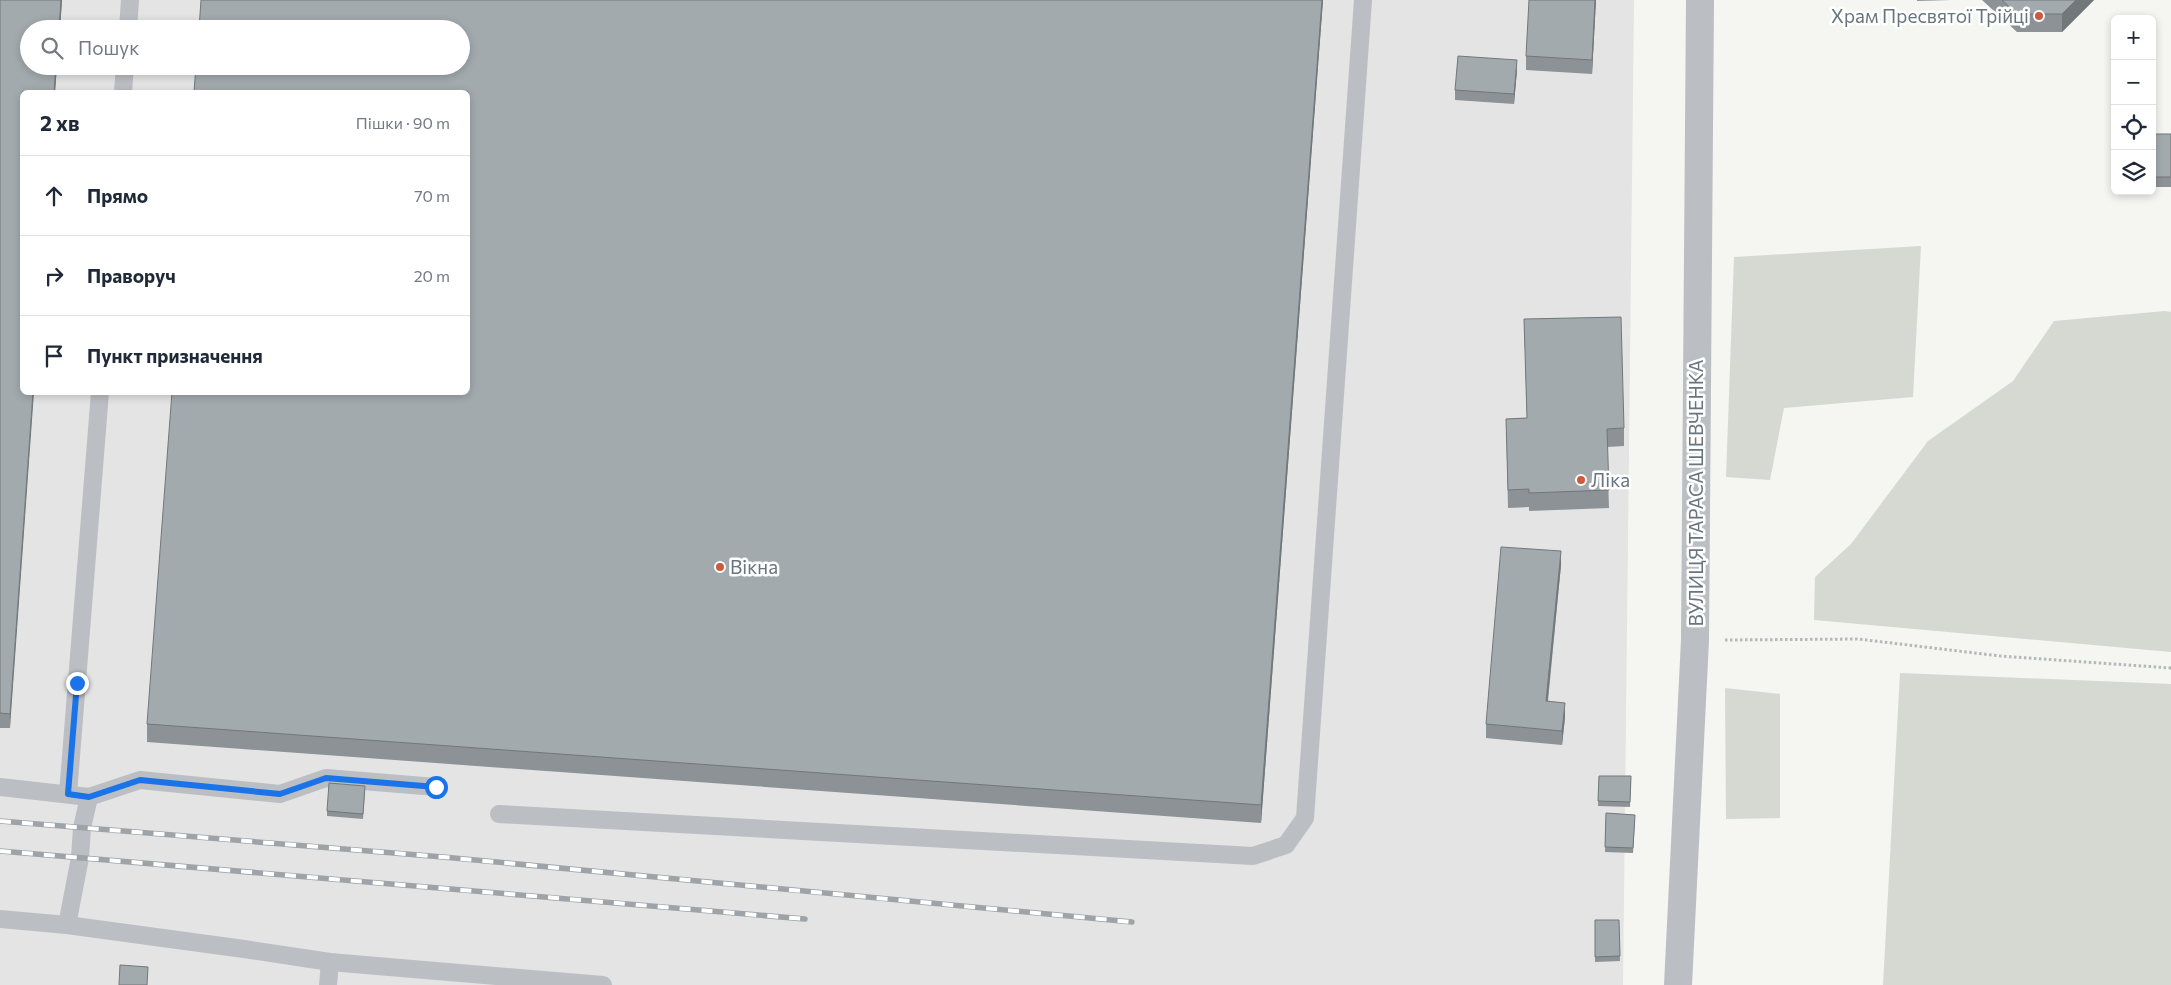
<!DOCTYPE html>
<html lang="uk">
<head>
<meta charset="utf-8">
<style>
	body { margin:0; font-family:Commissioner,sans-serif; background:#f2f2f3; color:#1f2937 }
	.controls { position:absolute; right:15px; top:15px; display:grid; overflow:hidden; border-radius:8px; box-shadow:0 2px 8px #0003 }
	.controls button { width:45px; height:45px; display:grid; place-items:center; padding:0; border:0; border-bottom:1px solid #e0e1e3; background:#fff; color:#1f2937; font:25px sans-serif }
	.stop { position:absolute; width:15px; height:15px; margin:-11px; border:4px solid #1a73e8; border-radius:50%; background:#fff }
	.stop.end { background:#1a73e8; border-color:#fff; box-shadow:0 1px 5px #0008 }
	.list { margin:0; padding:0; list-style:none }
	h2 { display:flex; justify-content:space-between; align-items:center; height:65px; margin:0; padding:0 20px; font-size:21px }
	h2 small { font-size:16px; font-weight:400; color:#747a83 }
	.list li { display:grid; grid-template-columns:32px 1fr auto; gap:15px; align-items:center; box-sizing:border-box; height:80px; padding:0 20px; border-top:1px solid #e0e1e3 }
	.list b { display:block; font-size:19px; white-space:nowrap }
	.list em { font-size:16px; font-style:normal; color:#747a83 }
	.icon { flex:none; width:28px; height:28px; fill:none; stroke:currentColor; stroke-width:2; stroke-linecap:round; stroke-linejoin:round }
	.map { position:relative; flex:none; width:2171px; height:985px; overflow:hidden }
	.search { position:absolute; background:#fff; box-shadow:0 2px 8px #0003; left:20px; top:20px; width:450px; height:55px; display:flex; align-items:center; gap:12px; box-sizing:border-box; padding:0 18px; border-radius:28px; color:#747a83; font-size:19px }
	.panel { position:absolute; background:#fff; box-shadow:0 2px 8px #0003; left:20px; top:90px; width:450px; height:305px; border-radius:8px }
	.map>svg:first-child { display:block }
	.built { fill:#e3e4e3; fill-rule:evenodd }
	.green { fill:#d5d9d2 }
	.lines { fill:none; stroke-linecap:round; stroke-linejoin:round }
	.path { stroke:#b5b8ba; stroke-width:3; stroke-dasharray:2.5 2.5; stroke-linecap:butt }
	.lane { stroke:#bbbec2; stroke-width:18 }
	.street { stroke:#bbbec2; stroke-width:28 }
	.rail-casing { stroke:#9da3a7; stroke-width:5.5 }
	.rail { stroke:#fff; stroke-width:4; stroke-dasharray:11; stroke-linecap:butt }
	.wall { fill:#8c9296 }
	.shaded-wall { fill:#72777a }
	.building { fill:#a3aaae; stroke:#72777a }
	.route { stroke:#1a73e8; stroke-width:6 }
	.poi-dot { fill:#cc5a3c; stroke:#fff; stroke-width:2 }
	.labels { text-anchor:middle; stroke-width:5; stroke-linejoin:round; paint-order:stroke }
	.poi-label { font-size:19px; fill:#68757f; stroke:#fff; text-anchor:start }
	.street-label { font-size:19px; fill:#68757f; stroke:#fff }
</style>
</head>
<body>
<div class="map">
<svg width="2171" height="985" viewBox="0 0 2171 985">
	<rect width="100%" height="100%" fill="#f5f5f2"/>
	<!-- built -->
	<path class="built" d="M0,0h1634l-11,985h-1623zM29,29h432v37h-432zM22,92h446v300h-446z"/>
	<!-- green -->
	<g class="green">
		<path d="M1921,246l-8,151 -129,11 -14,72 -44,-3 8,-220z"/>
		<path d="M2165,311l6,1v340l-357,-32 1,-43 36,-33 77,-103 85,-60 41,-60z"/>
		<path d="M1900,673l271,11v301h-288z"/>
		<path d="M1725,688l55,6v124l-54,1z"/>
	</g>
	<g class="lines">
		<!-- path -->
		<path class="path" d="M1725,640l133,-1 142,17 171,12"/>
		<!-- lane -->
		<g class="lane">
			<path d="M128,29l2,-29"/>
			<path d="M123,92l2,-26"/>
			<path d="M0,787l89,10 51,-17 140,14 46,-16 110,9"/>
			<path d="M68,794l32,-402"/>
			<path d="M499,814l754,42 33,-11 19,-27 58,-818"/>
			<path d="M0,919l67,6 177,24 86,13 273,23"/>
			<path d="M67,925l13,-67 2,-30 7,-31"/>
			<path d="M328,985l2,-23"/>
		</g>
		<!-- street -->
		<path class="street" d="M1678,985l17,-345 5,-640"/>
		<defs>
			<g id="rail">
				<path d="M0,821l443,36 689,65"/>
				<path d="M0,851l805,68"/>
			</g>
		</defs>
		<!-- rail casing -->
		<use href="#rail" class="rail-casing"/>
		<!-- rail -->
		<use href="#rail" class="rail"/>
	</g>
	<!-- wall -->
	<g class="wall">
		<path d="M0,0h62l-2,29h-31v37h28l-2,26h-33l-12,636h-10z"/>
		<path d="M1323,0l-62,823 -1114,-81v-18z"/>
		<path d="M1596,0l-4,74 -66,-4v-14z"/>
		<path d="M1917,0h34l-34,1z"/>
		<path d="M1982,0h112l-32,32h-45z"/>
		<path d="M1517,70l-3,34 -59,-4v-10z"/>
		<rect x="2152" y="134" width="19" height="53"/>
		<path d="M1524,319l100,109v18l-17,1 2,61 -80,3v-4l-21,1 -2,-89 21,-1z"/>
		<path d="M1561,565l-13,136 17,16 -3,28 -76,-7v-14z"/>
		<path d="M1599,776h32l-1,31 -32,-1z"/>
		<path d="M365,791l-2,28 -36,-3v-5z"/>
		<path d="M1606,813l29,7 -2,33 -28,-1z"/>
		<path d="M1595,920h24l1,41 -25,1z"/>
	</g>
	<!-- shaded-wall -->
	<g class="shaded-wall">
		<path d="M61,0h1l-2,29h-1z"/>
		<path d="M1322,0h1l-62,823v-18z"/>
		<path d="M1595,0h1l-4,74v-14z"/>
		<path d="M2076,0h18l-32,32v-18z"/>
		<path d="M1517,60v10l-3,34v-10z"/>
		<path d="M56,66h1l-2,26h-1z"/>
		<path d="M33,392h1l-24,336v-14z"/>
		<path d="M1561,551v14l-15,150v-14z"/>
		<path d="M1565,703v14l-3,28v-14z"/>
	</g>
	<!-- building -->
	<g class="building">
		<path d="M0,0h61l-2,29h-30v37h27l-2,26h-32v300h11l-23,322 -10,-1z"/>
		<path d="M201,0h1121l-61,805 -1114,-81 25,-332h296v-300h-274l2,-26h265v-37h-262z"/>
		<path d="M1529,0h66l-3,60 -66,-4z"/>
		<path d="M2002,0h74l-14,14h-45z"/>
		<path d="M1458,56l59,4 -3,34 -59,-4z"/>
		<rect x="2152" y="134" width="19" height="43"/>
		<path d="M1621,317l3,111 -17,1 2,61 -80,3v-4l-21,1 -2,-71 21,-1 -3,-99z"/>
		<path d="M1501,547l60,4 -15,150 19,2 -3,28 -76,-7z"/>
		<path d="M1599,776h32l-1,26 -32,-1z"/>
		<path d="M329,783l36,3 -2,28 -36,-3z"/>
		<path d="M1606,813l29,2 -2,33 -28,-1z"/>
		<path d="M1595,920h24l1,36 -25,1z"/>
		<path d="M120,965l28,2 -1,18h-28z"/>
	</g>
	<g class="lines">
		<!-- route -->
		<path class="route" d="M77,683l-9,111 21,3 51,-17 140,14 46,-16 110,9"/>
	</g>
	<!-- markers -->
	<g class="poi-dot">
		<circle cx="2039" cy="16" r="5"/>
		<circle cx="1581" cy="480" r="5"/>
		<circle cx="720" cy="567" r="5"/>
	</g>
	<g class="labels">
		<!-- poi labels -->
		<g class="poi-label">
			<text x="2029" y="23" text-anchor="end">Храм Пресвятої Трійці</text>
			<text x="1591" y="487">Ліка</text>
			<text x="730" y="574">Вікна</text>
		</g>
		<!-- street labels -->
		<g class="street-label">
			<text transform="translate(1696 493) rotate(-90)" y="7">ВУЛИЦЯ ТАРАСА ШЕВЧЕНКА</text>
		</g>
	</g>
</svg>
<div class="controls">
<button>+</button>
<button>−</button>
<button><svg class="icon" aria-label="locate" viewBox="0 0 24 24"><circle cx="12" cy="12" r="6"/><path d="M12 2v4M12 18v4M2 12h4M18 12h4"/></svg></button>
<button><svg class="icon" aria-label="layers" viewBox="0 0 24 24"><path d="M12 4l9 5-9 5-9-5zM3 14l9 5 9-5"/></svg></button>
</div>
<div class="stop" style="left:436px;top:787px"></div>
<div class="stop end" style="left:77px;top:683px"></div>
<div class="search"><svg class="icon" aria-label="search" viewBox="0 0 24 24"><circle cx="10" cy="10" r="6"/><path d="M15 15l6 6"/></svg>Пошук</div>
<section class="panel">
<h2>2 хв<small>Пішки · 90 m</small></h2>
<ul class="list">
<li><svg class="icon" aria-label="ahead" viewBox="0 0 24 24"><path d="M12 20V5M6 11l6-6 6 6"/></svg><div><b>Прямо</b></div><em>70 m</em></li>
<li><svg class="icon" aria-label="right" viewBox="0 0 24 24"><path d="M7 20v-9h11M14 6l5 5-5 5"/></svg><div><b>Праворуч</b></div><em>20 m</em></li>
<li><svg class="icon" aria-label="arrive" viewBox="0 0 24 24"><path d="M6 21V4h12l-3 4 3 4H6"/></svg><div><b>Пункт призначення</b></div></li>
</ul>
</section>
</div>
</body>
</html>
